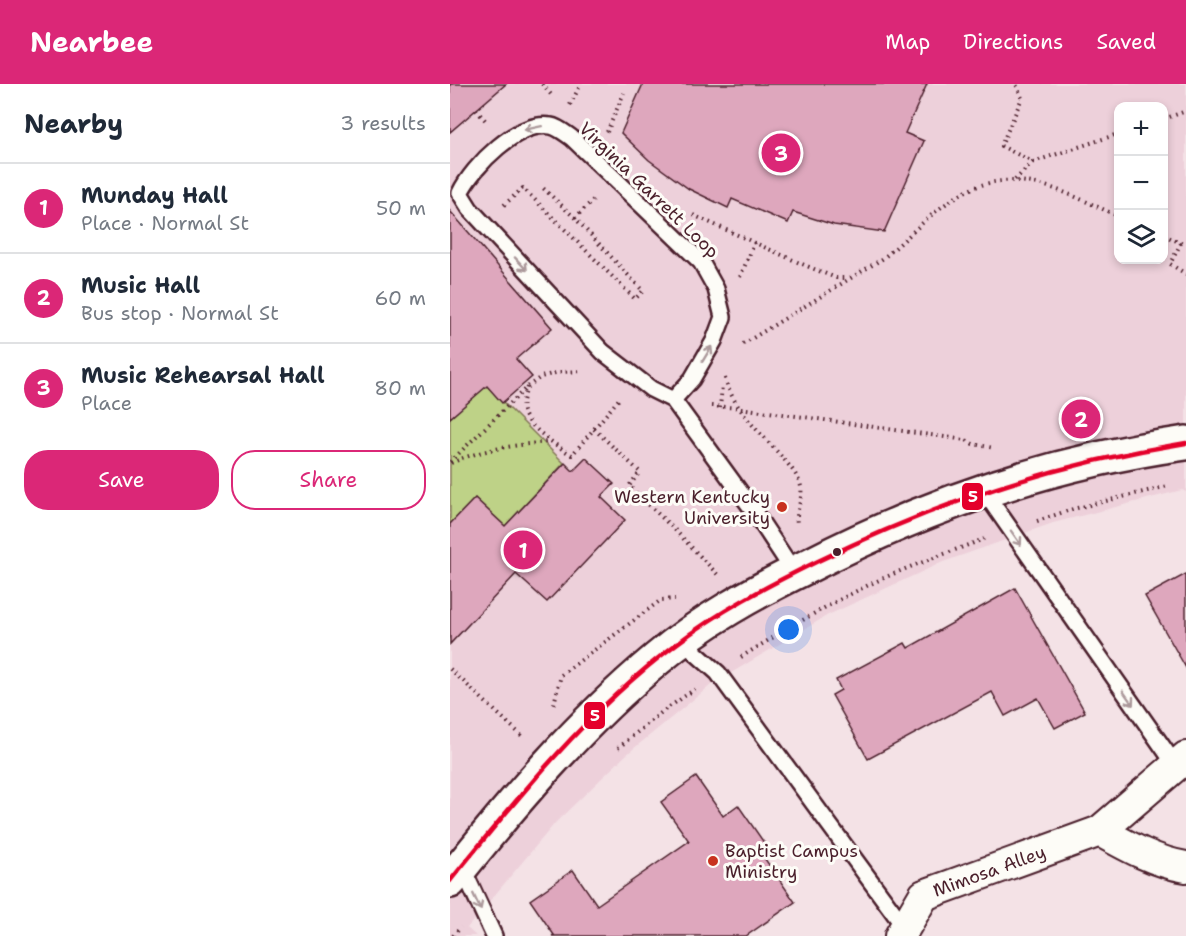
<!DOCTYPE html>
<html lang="en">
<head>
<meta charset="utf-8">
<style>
	body { margin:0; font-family:"Shantell Sans",sans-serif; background:#f2f2f3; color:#1f2937 }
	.controls { position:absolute; right:18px; top:18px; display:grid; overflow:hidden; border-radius:12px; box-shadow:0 3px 9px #0003 }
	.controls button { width:54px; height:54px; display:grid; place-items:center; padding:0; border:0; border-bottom:2px solid #e0e1e3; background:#fff; color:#1f2937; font:30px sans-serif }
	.you { position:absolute; left:339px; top:546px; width:21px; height:21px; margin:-15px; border:4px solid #fff; border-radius:50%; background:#1a73e8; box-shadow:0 0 0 9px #1a73e833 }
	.badge { display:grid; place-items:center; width:39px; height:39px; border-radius:50%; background:#db2777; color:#fff; font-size:20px; font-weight:700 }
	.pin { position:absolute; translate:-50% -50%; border:3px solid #fff; box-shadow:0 2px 6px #0006 }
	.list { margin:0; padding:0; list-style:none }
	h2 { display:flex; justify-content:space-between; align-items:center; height:78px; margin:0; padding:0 24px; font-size:26px }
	h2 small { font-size:20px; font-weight:400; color:#747a83 }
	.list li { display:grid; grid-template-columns:39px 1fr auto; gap:18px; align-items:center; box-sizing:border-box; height:90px; padding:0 24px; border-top:2px solid #e0e1e3 }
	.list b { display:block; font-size:22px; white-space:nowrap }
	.list p { margin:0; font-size:20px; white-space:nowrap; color:#747a83 }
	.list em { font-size:20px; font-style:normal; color:#747a83 }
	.actions { display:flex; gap:12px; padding:18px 24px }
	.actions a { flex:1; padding:14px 0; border:2px solid #db2777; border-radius:24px; text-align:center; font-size:21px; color:#db2777 }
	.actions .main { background:#db2777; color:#fff }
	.icon { flex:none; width:33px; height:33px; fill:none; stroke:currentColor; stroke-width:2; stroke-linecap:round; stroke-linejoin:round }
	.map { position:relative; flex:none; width:736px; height:852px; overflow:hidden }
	header { display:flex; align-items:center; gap:36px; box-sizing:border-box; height:84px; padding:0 30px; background:#db2777; color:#fff }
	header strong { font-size:28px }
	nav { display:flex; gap:33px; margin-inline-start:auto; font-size:21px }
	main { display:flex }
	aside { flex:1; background:#fff }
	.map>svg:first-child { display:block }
	.built { fill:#edd0da; fill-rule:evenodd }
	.green { fill:#bed287; stroke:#847859; stroke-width:1.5 }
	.building { fill:#dea7bd; stroke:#4a1f2b; stroke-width:1.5 }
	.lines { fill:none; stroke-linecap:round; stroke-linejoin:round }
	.lane-casing { stroke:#4a1f2b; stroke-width:20 }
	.street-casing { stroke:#4a1f2b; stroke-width:34 }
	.secondary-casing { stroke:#4a1f2b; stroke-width:38 }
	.path { stroke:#4a1f2b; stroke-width:4; stroke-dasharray:1.5 4.5; stroke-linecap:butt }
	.lane { stroke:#fdfcf7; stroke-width:15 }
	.street { stroke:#fdfcf7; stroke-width:30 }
	.secondary { stroke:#fdfcf7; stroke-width:33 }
	.bus-1-casing { stroke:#fdfcf7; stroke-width:9 }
	.bus-1 { stroke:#e4002b; stroke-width:4.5 }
	.oneway { stroke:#ac999b }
	.poi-dot { fill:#c8321e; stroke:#fdfcf7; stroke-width:2 }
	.bus-dot { fill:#4a1f2b; stroke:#fdfcf7; stroke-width:2 }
	.labels { text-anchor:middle; stroke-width:6; stroke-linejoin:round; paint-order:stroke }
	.street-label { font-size:18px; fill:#4a1f2b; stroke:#fdfcf7 }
	.poi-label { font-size:18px; fill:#4a1f2b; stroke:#fdfcf7; text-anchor:end }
	.line-badge { stroke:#fdfcf7; stroke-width:2 }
	.badge-label { font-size:16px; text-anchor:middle; font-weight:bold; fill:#fff }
</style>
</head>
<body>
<header>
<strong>Nearbee</strong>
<nav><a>Map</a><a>Directions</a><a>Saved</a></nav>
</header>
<main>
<aside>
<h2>Nearby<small>3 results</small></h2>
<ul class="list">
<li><span class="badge">1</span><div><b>Munday Hall</b><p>Place · Normal St</p></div><em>50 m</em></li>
<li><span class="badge">2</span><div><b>Music Hall</b><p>Bus stop · Normal St</p></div><em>60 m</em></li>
<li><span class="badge">3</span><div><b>Music Rehearsal Hall</b><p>Place</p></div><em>80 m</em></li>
</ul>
<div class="actions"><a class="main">Save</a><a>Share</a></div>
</aside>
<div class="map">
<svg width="736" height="852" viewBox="0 0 736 852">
	<rect width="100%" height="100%" fill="#f4e2e6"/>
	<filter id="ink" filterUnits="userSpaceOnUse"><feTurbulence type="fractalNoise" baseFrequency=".0167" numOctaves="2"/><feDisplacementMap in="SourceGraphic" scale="12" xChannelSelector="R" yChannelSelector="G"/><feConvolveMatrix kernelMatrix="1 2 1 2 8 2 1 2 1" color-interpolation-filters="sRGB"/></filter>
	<g filter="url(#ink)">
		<!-- built -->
		<path class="built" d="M0,0h736v408l-4,-2 -129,33 -110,39 -115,53 -117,70 -84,69 -71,68 -89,106 9,8h-26zM668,22h46v154h-46z"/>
		<!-- green -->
		<path class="green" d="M37,302l77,77 -59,63 -30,-28 -25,26v-116z"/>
		<!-- building -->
		<g class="building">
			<path d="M0,0h56l-56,48z"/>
			<path d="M193,0h284l-22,49 19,8 -40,91 -50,-7 -41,-13 -5,11 -56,-24 -4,9 -39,-19 -40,-29 -28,-27z"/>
			<path d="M0,127l102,117 -36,31 16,18 -30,26 -15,-17 -37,32z"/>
			<path d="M136,374l28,26 -13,13 24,23 -78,82 -31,-28 -66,70v-120l25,-26 30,28 60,-63 8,8z"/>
			<path d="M736,490v94l-41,-72z"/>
			<path d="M565,504l70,124 -30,16 -17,-30 -33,18 -13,-24 -124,67 -36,-64 9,-5 -5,-10 69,-37 3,5z"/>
			<path d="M246,693l27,39 15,-11 29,42 -7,5 35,50 -49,34h-194l2,-1 -24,-35 43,-30 24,35 92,-64 -28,-39z"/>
		</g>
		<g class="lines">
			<defs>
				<g id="lane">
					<path d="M223,316l19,-21 22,-38 9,-24 -7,-28 -15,-27 -129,-124c-6,-4 -14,-11 -21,-12 -33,-6 -78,40 -91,67l10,16 133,143 48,37 22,11 80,110 41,62"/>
					<path d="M533,406l193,276"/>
					<path d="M232,557l36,32 187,255"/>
					<path d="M12,783l32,69"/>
				</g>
				<g id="street">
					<path d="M650,747c27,15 55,31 86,36"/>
					<path id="s1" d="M450,852l24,-41 176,-64 86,-74"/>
				</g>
				<path id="secondary" d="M0,797c63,-79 129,-157 207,-222 45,-38 98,-67 151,-93 119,-61 245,-105 378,-123"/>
			</defs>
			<!-- lane casing -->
			<use href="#lane" class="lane-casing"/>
			<!-- street casing -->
			<use href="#street" class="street-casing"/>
			<!-- secondary casing -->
			<use href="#secondary" class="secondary-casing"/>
			<!-- path -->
			<g class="path">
				<path d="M92,0l11,13"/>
				<path d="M120,21l11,-21"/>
				<path d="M26,26l10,11"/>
				<path d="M714,35l22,-8"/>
				<path d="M157,48l17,-39"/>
				<path d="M583,78l85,-28"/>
				<path d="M565,96l18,-18 -32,-16 21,-48 -6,-14"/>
				<path d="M54,121l19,-17 112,111 8,-8 -68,-73 -33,-31"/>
				<path d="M243,131l109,49 34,14h10"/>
				<path d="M125,134l20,-20"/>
				<path d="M714,151l21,10"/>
				<path d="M731,159l-11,21 16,10"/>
				<path d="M290,193l15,-35"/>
				<path d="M293,260l139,-85c24,-19 46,-44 71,-60 57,-39 111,-7 165,17"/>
				<path d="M275,294c8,31 35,54 56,78 7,8 15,17 19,27 5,14 -5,26 -3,41"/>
				<path d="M77,303c-2,8 -6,16 -4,24 5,16 35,36 49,44l47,-56"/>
				<path d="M261,322l29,2 226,32 7,4 21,4"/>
				<path d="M270,324l2,-23"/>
				<path d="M144,345l46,43 -11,14 47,45 42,44"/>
				<path d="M0,378l77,-75 14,-10 18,-5 24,-1"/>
				<path d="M1,379c31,-14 64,-18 97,-21"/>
				<path d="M587,437l36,-12 95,-23"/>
				<path d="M291,573c44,-27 89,-54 136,-76 35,-16 71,-28 107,-42"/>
				<path d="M0,585l72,67"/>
				<path d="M104,620l7,-29 100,-75 14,-1"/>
				<path d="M168,664l44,-36 33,-23"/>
				<path d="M3,852l8,-9"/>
			</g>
			<!-- lane -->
			<use href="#lane" class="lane"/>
			<!-- street -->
			<use href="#street" class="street"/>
			<!-- secondary -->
			<use href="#secondary" class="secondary"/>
			<defs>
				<path id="bus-1" d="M0,797c68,-84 138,-171 225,-236 43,-33 92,-59 141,-83 121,-59 237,-98 370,-119"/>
			</defs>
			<!-- bus-1 casing -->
			<use href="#bus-1" class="bus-1-casing"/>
			<!-- bus-1 -->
			<use href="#bus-1" class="bus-1"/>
		</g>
		<!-- one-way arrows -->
		<defs><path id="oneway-shaft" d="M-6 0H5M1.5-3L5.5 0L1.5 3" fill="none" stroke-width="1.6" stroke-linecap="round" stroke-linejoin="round" transform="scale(1.5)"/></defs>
		<g class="oneway">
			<use href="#oneway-shaft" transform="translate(83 44) rotate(168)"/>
			<use href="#oneway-shaft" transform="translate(71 180) rotate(47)"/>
			<use href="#oneway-shaft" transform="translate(257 270) rotate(-59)"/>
			<use href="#oneway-shaft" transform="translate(566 454) rotate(55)"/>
			<use href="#oneway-shaft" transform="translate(678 614) rotate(55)"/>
			<use href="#oneway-shaft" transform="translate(27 818) rotate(65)"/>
		</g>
	</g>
	<!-- markers -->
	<g class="poi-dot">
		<circle cx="332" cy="423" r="6"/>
		<circle cx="263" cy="777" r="6"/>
	</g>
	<circle class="bus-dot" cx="387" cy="468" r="5"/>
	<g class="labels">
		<!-- street labels -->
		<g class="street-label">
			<text transform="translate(199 106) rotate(44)" y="6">Virginia Garrett Loop</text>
			<text dy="6" stroke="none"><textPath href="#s1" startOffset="117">Mimosa Alley</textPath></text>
		</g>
		<!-- poi labels -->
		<g class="poi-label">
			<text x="320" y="419">Western Kentucky<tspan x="320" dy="21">University</tspan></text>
			<text x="275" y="773" text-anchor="start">Baptist Campus<tspan x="275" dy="21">Ministry</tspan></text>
		</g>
	</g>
	<g class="line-badge">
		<rect x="511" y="398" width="23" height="29" rx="6" fill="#e4002b"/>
		<rect x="133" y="617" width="23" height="29" rx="6" fill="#e4002b"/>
	</g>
	<g class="badge-label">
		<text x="523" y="418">5</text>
		<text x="145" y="637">5</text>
	</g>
</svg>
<div class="controls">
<button>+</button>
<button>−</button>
<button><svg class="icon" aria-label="layers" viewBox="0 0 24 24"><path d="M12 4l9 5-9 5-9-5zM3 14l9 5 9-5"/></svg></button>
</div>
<div class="you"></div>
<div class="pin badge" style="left:73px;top:466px">1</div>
<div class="pin badge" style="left:631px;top:335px">2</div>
<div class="pin badge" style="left:331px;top:69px">3</div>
</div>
</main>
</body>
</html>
